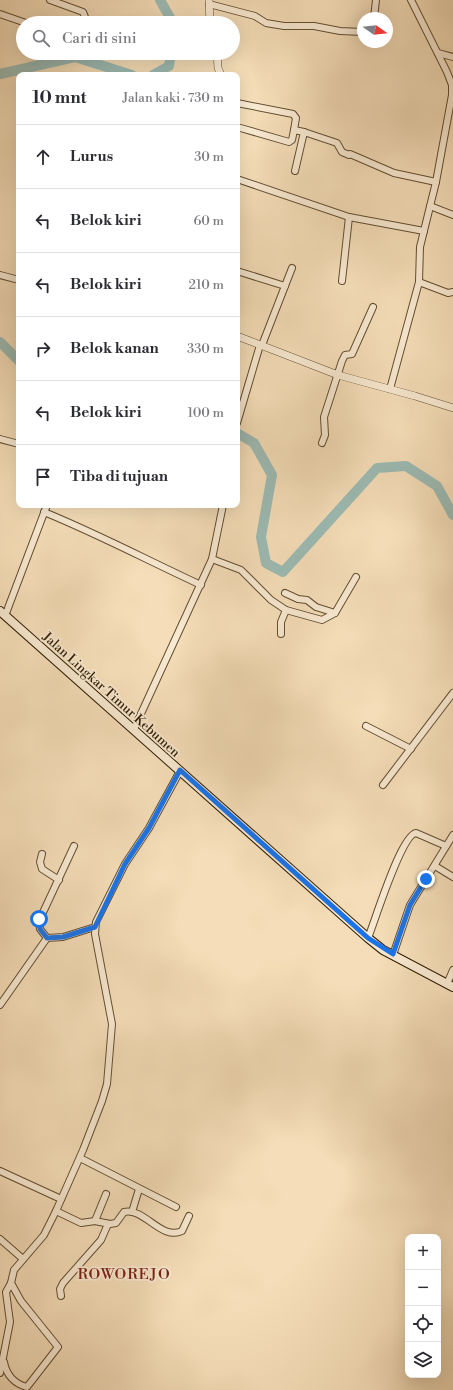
<!DOCTYPE html>
<html lang="id">
<head>
<meta charset="utf-8">
<style>
	body { margin:0; font-family:"Libre Bodoni",serif; background:#f7f7f7; color:#2b2b33 }
	.controls { position:absolute; right:12px; bottom:12px; display:grid; overflow:hidden; border-radius:8px; box-shadow:0 4px 16px #0002 }
	.controls button { width:36px; height:36px; display:grid; place-items:center; padding:0; border:0; border-bottom:1px solid #e1e1e2; background:#fff; color:#2b2b33; font:20px sans-serif }
	.compass { position:absolute; left:357px; top:12px; width:36px; height:36px; border-radius:50%; background:#fff; box-shadow:0 4px 16px #0002; rotate:104deg }
	.stop { position:absolute; width:12px; height:12px; margin:-9px; border:3px solid #1a73e8; border-radius:50%; background:#fff }
	.stop.end { background:#1a73e8; border-color:#fff; box-shadow:0 1px 4px #0008 }
	.list { margin:0; padding:0; list-style:none }
	h2 { display:flex; justify-content:space-between; align-items:center; height:52px; margin:0; padding:0 16px; font-size:17px }
	h2 small { font-size:13px; font-weight:400; color:#7c7c81 }
	.list li { display:grid; grid-template-columns:26px 1fr auto; gap:12px; align-items:center; box-sizing:border-box; height:64px; padding:0 16px; border-top:1px solid #e1e1e2 }
	.list b { display:block; font-size:15px; white-space:nowrap }
	.list em { font-size:13px; font-style:normal; color:#7c7c81 }
	.icon { flex:none; width:22px; height:22px; fill:none; stroke:currentColor; stroke-width:2; stroke-linecap:round; stroke-linejoin:round }
	.map { position:relative; flex:none; width:453px; height:1390px; overflow:hidden }
	.search { position:absolute; background:#fff; box-shadow:0 4px 16px #0002; left:16px; top:16px; width:224px; height:44px; display:flex; align-items:center; gap:10px; box-sizing:border-box; padding:0 14px; border-radius:22px; color:#7c7c81; font-size:15px }
	.panel { position:absolute; background:#fff; box-shadow:0 4px 16px #0002; left:16px; top:72px; width:224px; height:436px; border-radius:8px }
	.map>svg:first-child { display:block }
	.lines { fill:none; stroke-linecap:round; stroke-linejoin:round }
	.river { stroke:#9cbbb4; stroke-width:10 }
	.minor-casing { stroke:#624e31; stroke-width:8 }
	.tertiary-casing { stroke:#624e31; stroke-width:8 }
	.secondary-casing { stroke:#321e04; stroke-width:10 }
	.minor { stroke:#f8e9d1; stroke-width:6 }
	.tertiary { stroke:#f8e9d1; stroke-width:7 }
	.secondary { stroke:#f8e9d1; stroke-width:8 }
	.route { stroke:#1a73e8; stroke-width:5 }
	.labels { text-anchor:middle; stroke-width:3.5; stroke-linejoin:round; paint-order:stroke }
	.street-label { font-size:13px; fill:#321e04; stroke:#f8e9d1 }
	.quarter-label { font-size:15px; letter-spacing:1px; fill:#7a1f14; stroke:#f8e9d1 }
</style>
</head>
<body>
<div class="map">
<svg width="453" height="1390" viewBox="0 0 453 1390">
	<rect width="100%" height="100%" fill="#f4ddb8"/>
	<filter id="stains"><feTurbulence type="fractalNoise" baseFrequency=".005" numOctaves="4"/><feColorMatrix values="0 0 0 0 .2 0 0 0 0 .09 0 0 0 0 .02 0 0 0 .5 -.17"/></filter>
	<radialGradient id="worn" r=".72"><stop offset=".6" stop-color="#630" stop-opacity="0"/><stop offset="1" stop-color="#630" stop-opacity=".3"/></radialGradient>
	<g class="lines">
		<!-- river -->
		<g class="river">
			<path d="M160,0l13,23"/>
			<path d="M0,74l75,-17 57,18"/>
			<path d="M153,75l16,-9 2,-13"/>
			<path d="M0,342l19,19"/>
			<path d="M237,433l17,10 18,32 -11,62 5,26 17,9 94,-104 29,-2 31,20 16,29"/>
		</g>
		<defs>
			<g id="minor">
				<path d="M50,0l33,12 2,5 -2,6"/>
				<path d="M209,4l46,12 11,7 18,3h30l26,5 23,1"/>
				<path d="M0,14l26,9"/>
				<path d="M374,18l2,-18"/>
				<path d="M438,53l15,4"/>
				<path d="M237,103l56,11 3,4 -2,12"/>
				<path d="M237,127l52,15 3,-2 2,-10 10,2"/>
				<path d="M295,171l9,-39 33,11 5,9 7,3 1,-1 44,19 42,9"/>
				<path d="M237,179l112,38 75,14"/>
				<path d="M430,206l23,9"/>
				<path d="M237,271l48,15"/>
				<path d="M0,275l19,5"/>
				<path d="M342,281l7,-64"/>
				<path d="M419,282l29,11 5,-1"/>
				<path d="M262,345l30,-77"/>
				<path d="M390,389l29,-107 1,-35 16,-65 16,-87v-10l-5,-13 -36,-72"/>
				<path d="M237,423l23,-78"/>
				<path d="M0,439l19,5"/>
				<path d="M322,443l3,-8 -1,-18 18,-56 3,-6 7,-1 21,-47"/>
				<path d="M44,512c54,22 105,49 157,73"/>
				<path d="M212,559l29,11 30,30 15,10 36,10 13,-7 21,-36"/>
				<path d="M285,593l13,6 9,1 9,7 19,6"/>
				<path d="M5,616l42,-111"/>
				<path d="M281,634v-12l5,-12"/>
				<path d="M366,726l45,23"/>
				<path d="M134,729l78,-170 11,-54"/>
				<path d="M383,785l70,-92"/>
				<path d="M42,854l-2,8 2,7 17,11"/>
				<path d="M435,866l18,11"/>
				<path d="M47,938l-7,-9 -1,-8 35,-75"/>
				<path d="M368,938c7,-17 33,-103 48,-105l30,13"/>
				<path d="M393,955l17,-50 43,-70"/>
				<path d="M447,984l6,-14"/>
				<path d="M0,1005l47,-67 16,-1 32,-10"/>
				<path d="M80,1158l96,49"/>
				<path d="M0,1171l61,28"/>
				<path d="M56,1211l25,12 14,-2 15,3 6,-1 8,-11c20,-5 37,29 58,19l7,-15"/>
				<path d="M132,1212l7,-23"/>
				<path d="M95,1221l11,-27"/>
				<path d="M0,1239l23,20"/>
				<path d="M61,1296l-1,-7 3,-6 38,-43 7,-16"/>
				<path d="M4,1362c2,12 10,22 23,25l31,-40 -37,-46 -10,-18"/>
				<path d="M0,1373l10,-51 -4,-30 5,-9 3,-13 30,-35 12,-24 27,-61 19,-49 5,-17 5,-60 -17,-90 1,-12 29,-58 24,-36 31,-57"/>
			</g>
			<g id="tertiary">
				<path d="M209,0l1,23"/>
				<path d="M217,53l1,15 3,7"/>
				<path d="M237,336l101,39 77,21 38,12"/>
			</g>
			<path id="secondary" d="M0,611l368,327 15,12 70,37"/>
		</defs>
		<!-- minor casing -->
		<use href="#minor" class="minor-casing"/>
		<!-- tertiary casing -->
		<use href="#tertiary" class="tertiary-casing"/>
		<!-- secondary casing -->
		<use href="#secondary" class="secondary-casing"/>
		<!-- minor -->
		<use href="#minor" class="minor"/>
		<!-- tertiary -->
		<use href="#tertiary" class="tertiary"/>
		<!-- secondary -->
		<use href="#secondary" class="secondary"/>
	</g>
	<g class="lines">
		<!-- route -->
		<path class="route" d="M39,919l1,10 7,9 16,-1 32,-10 30,-63 24,-36 31,-58 188,168 25,16 17,-49 16,-26"/>
	</g>
	<g class="labels">
		<!-- street labels -->
		<g class="street-label">
			<text transform="translate(112 694) rotate(42)" y="5">Jalan Lingkar Timur Kebumen</text>
		</g>
		<!-- quarter labels -->
		<g class="quarter-label">
			<text x="124" y="1279">ROWOREJO</text>
		</g>
	</g>
	<rect width="100%" height="100%" filter="url(#stains)"/>
	<rect width="100%" height="100%" fill="url(#worn)"/>
</svg>
<div class="controls">
<button>+</button>
<button>−</button>
<button><svg class="icon" aria-label="locate" viewBox="0 0 24 24"><circle cx="12" cy="12" r="6"/><path d="M12 2v4M12 18v4M2 12h4M18 12h4"/></svg></button>
<button><svg class="icon" aria-label="layers" viewBox="0 0 24 24"><path d="M12 4l9 5-9 5-9-5zM3 14l9 5 9-5"/></svg></button>
</div>
<svg class="compass" viewBox="-18 -18 36 36"><path d="M0-13l5 13h-10z" fill="#e53935"/><path d="M0 13l5-13h-10z" fill="#7c7c81"/></svg>
<div class="stop" style="left:39px;top:919px"></div>
<div class="stop end" style="left:426px;top:879px"></div>
<div class="search"><svg class="icon" aria-label="search" viewBox="0 0 24 24"><circle cx="10" cy="10" r="6"/><path d="M15 15l6 6"/></svg>Cari di sini</div>
<section class="panel">
<h2>10 mnt<small>Jalan kaki · 730 m</small></h2>
<ul class="list">
<li><svg class="icon" aria-label="ahead" viewBox="0 0 24 24"><path d="M12 20V5M6 11l6-6 6 6"/></svg><div><b>Lurus</b></div><em>30 m</em></li>
<li><svg class="icon" aria-label="left" viewBox="0 0 24 24"><path d="M17 20v-9H6M10 6l-5 5 5 5"/></svg><div><b>Belok kiri</b></div><em>60 m</em></li>
<li><svg class="icon" aria-label="left" viewBox="0 0 24 24"><path d="M17 20v-9H6M10 6l-5 5 5 5"/></svg><div><b>Belok kiri</b></div><em>210 m</em></li>
<li><svg class="icon" aria-label="right" viewBox="0 0 24 24"><path d="M7 20v-9h11M14 6l5 5-5 5"/></svg><div><b>Belok kanan</b></div><em>330 m</em></li>
<li><svg class="icon" aria-label="left" viewBox="0 0 24 24"><path d="M17 20v-9H6M10 6l-5 5 5 5"/></svg><div><b>Belok kiri</b></div><em>100 m</em></li>
<li><svg class="icon" aria-label="arrive" viewBox="0 0 24 24"><path d="M6 21V4h12l-3 4 3 4H6"/></svg><div><b>Tiba di tujuan</b></div></li>
</ul>
</section>
</div>
</body>
</html>
